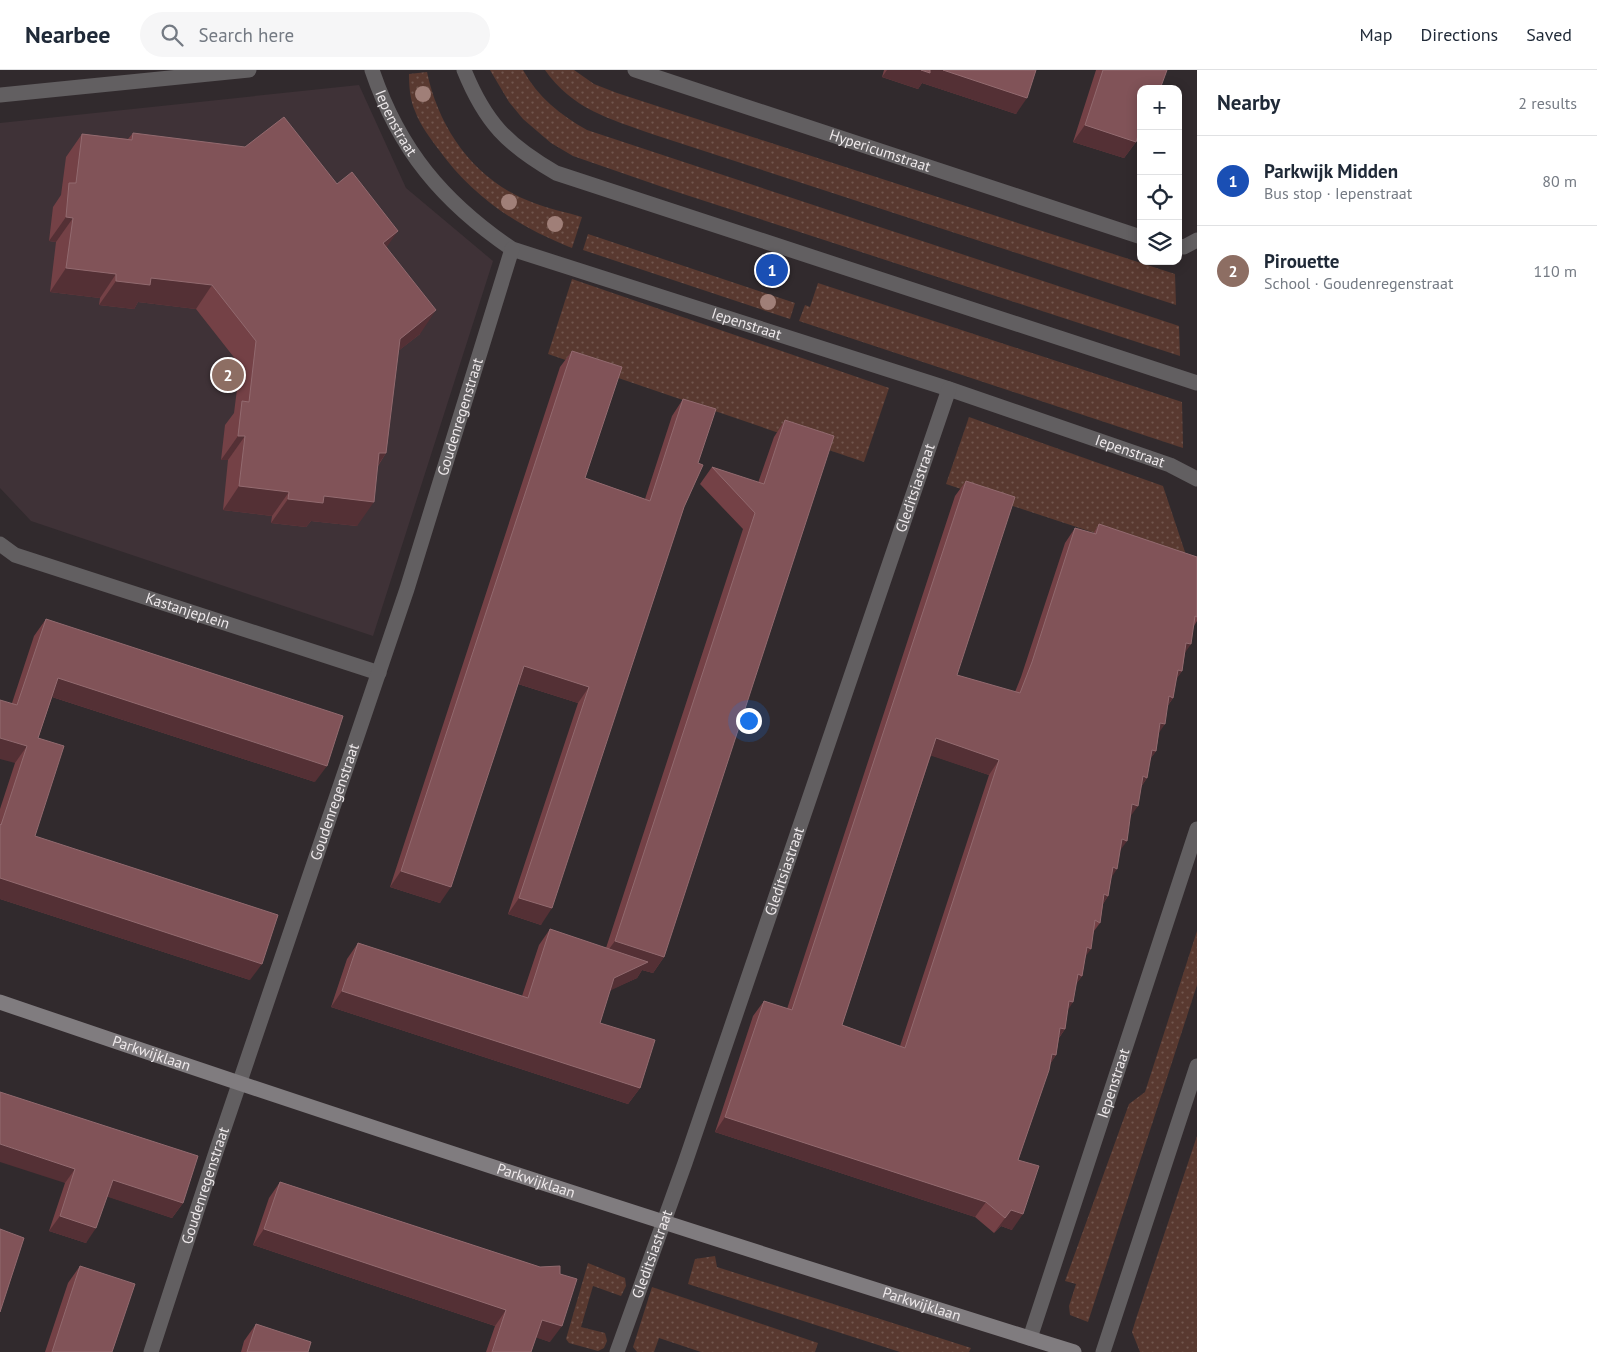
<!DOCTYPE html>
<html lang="en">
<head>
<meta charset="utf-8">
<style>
	body { margin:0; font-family:"PT Sans",sans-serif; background:#f6f6f7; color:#1f2937 }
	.controls { position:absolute; right:15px; top:15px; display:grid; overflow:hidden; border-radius:10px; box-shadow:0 2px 12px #0003 }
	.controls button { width:45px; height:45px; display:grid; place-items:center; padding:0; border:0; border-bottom:1px solid #e0e1e3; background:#fff; color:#1f2937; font:25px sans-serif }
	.you { position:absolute; left:748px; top:650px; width:18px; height:18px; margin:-12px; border:4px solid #fff; border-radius:50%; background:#1a73e8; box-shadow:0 0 0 8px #1a73e833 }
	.badge { display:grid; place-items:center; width:32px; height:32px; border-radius:50%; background:#0f766e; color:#fff; font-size:16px; font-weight:700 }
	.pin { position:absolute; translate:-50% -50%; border:2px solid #fff; box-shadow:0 1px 5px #0006 }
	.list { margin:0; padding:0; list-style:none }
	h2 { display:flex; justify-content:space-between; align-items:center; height:65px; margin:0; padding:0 20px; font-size:21px }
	h2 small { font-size:16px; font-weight:400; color:#747a83 }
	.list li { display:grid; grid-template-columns:32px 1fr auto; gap:15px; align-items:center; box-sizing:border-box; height:90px; padding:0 20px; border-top:1px solid #e0e1e3 }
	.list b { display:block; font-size:19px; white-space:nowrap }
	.list p { margin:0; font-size:16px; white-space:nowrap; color:#747a83 }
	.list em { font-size:16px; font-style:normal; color:#747a83 }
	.icon { flex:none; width:28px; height:28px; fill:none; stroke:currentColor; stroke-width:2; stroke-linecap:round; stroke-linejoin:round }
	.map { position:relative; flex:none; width:1197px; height:1282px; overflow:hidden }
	header { display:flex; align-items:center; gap:30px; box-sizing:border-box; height:70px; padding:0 25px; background:#fff; border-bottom:1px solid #e0e1e3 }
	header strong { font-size:24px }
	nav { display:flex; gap:28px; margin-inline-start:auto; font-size:18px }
	.search { width:350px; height:45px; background:#f6f6f7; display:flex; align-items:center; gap:12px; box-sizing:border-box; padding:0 18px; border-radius:28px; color:#747a83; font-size:19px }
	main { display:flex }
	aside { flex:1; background:#fff }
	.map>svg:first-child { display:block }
	.built { fill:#3f3237 }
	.grass { fill:url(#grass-dots) }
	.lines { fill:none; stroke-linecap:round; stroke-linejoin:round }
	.lane { stroke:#625f61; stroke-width:15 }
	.street { stroke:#625f61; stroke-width:15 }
	.secondary { stroke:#807c7f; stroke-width:15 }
	.tree { fill:#a07f78 }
	.wall { fill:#744146; fill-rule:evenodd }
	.shaded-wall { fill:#543035 }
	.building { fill:#815358; stroke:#926a6f; fill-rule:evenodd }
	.labels { text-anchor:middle; stroke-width:4; stroke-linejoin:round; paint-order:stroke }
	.street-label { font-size:15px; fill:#eee9eb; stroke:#171415 }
</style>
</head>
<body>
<header>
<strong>Nearbee</strong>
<div class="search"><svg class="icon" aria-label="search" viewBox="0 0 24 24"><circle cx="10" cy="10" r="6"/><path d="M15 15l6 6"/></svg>Search here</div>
<nav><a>Map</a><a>Directions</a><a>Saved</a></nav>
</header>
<main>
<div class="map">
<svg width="1197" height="1282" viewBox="0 0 1197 1282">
	<defs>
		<pattern id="grass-dots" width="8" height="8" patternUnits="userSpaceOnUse" patternTransform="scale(1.25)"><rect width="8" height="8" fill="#593930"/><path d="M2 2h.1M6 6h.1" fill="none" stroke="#71564e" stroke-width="1.8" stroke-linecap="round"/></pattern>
	</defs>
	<rect width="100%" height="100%" fill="#312a2d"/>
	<!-- built -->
	<path class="built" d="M359,15l47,103 87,73 -120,375 -342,-115 -31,-33v-365z"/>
	<!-- grass -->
	<g class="grass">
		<path d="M490,0h33c15,27 37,45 64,60l592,196 1,30 -506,-165 -101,-35 -22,-13 -28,-24 -14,-17z"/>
		<path d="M545,0h29l20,14 23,9 558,181 1,31 -524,-171c-42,-15 -80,-25 -107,-64z"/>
		<path d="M427,2c12,58 49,110 107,131 15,6 32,9 48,14l-10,31c-54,-21 -99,-51 -133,-98 -9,-12 -19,-25 -24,-39 -5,-11 -6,-25 -6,-37z"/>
		<path d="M588,164l207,69 -5,16 -207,-69z"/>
		<path d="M572,209l317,109 -25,74 -316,-108z"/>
		<path d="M818,213l364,119 1,46 -384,-127 6,-16 5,2z"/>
		<path d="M969,347l194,69 26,78 -243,-80z"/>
		<path d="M1197,861v54l-109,337 -18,-7 -1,-9 7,-22 -11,-3 64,-177 16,-12z"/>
		<path d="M1197,1066v216h-57l-8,-20 4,-13z"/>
		<path d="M715,1186l2,11 254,81 -2,4h-69l-212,-68 7,-25z"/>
		<path d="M588,1193l37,15 1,8 -5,10 -28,-10 -12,41 24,6 2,8 -3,7 -6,3 -29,-8 -3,-4z"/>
		<path d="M652,1217l166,56 -3,9h-114l-42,-14 -5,14h-17l-4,-5z"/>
	</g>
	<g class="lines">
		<!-- lane -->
		<g class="lane">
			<path d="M464,0c21,52 43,75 92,103l641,210"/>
			<path d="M1103,1282l94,-286"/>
		</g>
		<!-- street -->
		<g class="street">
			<path id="s1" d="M372,0c27,80 71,132 140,179l437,140 221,76 27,14"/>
			<path id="s2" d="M635,0l506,167"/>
			<path d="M0,25l249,-25"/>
			<path d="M1178,176l6,1 13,-7"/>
			<path id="s3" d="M0,474l15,11 364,118"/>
			<path id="s4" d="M1030,1268l167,-509"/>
			<path id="s5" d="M151,1282l66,-203 190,-560 105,-340"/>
			<path id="s6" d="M617,1282l68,-189 264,-774"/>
		</g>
		<!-- secondary -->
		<path class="secondary" id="s7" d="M0,932c356,122 715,238 1074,350"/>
	</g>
	<!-- trees -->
	<g class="tree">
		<circle cx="423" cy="24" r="8"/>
		<circle cx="509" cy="132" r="8"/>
		<circle cx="555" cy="154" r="8"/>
		<circle cx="768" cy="232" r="8"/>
	</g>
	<!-- wall -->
	<g class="wall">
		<path d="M883,0h153l-20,44 -94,-31 -4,6 -36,-12 2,-7z"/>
		<path d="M1096,0h71l-26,19 -5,53 -12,16 -51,-16z"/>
		<path d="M133,63l254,114 33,87 -22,17 -12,102 -8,13 -21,60 -46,-5 -5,6 -35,-4 1,-7 -49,-6 5,-50h-7l4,-35 9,-12 6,-48 -44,-56 -58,-7 -4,7 -35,-4 1,-7 -50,-6 6,-50 -7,-1 4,-34 8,-12 5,-38 16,-23 46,5z"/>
		<path d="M572,281l13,127 60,21 27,-83 11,-17 1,108 -143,418 -33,-11 70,-211 -60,-19 -78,219 -50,-16 170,-520z"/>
		<path d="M785,350l-121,537 -11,16 -11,-3 -5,8 -27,12 -10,33 40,65 -12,16 -297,-97 16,-48 11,-16 164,53 17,-51 11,-16 56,19 137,-419 -43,-45 12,-17 46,16 16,-46z"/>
		<path d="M966,411l-9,194 58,17 6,-15 44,-134 10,-15 18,6 6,-10 98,33v64l-3,5 -9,27 -3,18 -6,8 -3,19 -6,9 -8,26 -3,18 -6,8 -3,19 -6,9 -11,30 -19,61 -3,18 -5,8 -3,19 -6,8 -9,27 -3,18 -6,8 -9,27 -2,18 -6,9 -3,17 -6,9 -32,96 -6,70 -11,-4 -7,7 -19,-16 -260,-85 38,-116 11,-15 23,8 168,-513zM931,685l58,20 -89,271 -58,-21z"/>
		<path d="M46,549l269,163 -263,-85 -14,41 -3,98 215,144 -250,-81v-90l15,-46 -3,-60 22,-67z"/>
		<path d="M0,1022l183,111 -11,15 -65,-22 -21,47 -37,-12 16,-48z"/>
		<path d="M280,1112l260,85 10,75 -14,-5 -5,15h-45l9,-26 -242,-81 16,-47z"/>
		<path d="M80,1196l32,86h-67l23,-69z"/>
		<path d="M256,1254l52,28h-67l3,-11z"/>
	</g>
	<!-- shaded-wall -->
	<g class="shaded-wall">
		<path d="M887,0h56l84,28 -11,16 -94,-31 -4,6 -36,-12z"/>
		<path d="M1085,55l51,17 -12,16 -51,-16z"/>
		<path d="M66,147l7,1 -17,24 -7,-1z"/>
		<path d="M398,161l-17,24 2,-12z"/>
		<path d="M66,198l50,6 -16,24 -50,-6z"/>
		<path d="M151,208l61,7 -16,24 -58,-7 -4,7 -35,-4 17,-24z"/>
		<path d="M436,240l-16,24 -37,29 17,-24z"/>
		<path d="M238,366h7l-17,24h-7z"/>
		<path d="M379,383h7l-16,24z"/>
		<path d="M239,416l50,6 -17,24 -49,-6z"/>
		<path d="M324,426l50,6 -17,24 -46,-5 -5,6 -35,-4 17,-24z"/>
		<path d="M1186,573l5,1 -11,16z"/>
		<path d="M524,596l65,21 -11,16 -66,-21z"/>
		<path d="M1178,600l4,1 -11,15z"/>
		<path d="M58,608l269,88 -12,16 -269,-87z"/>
		<path d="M1169,626l4,2 -11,15z"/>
		<path d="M1160,653l5,1 -11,16z"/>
		<path d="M0,668l27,8 -12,17 -15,-4z"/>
		<path d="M936,668l63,22 -10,15 -63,-21z"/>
		<path d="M1152,680l4,1 -11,15z"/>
		<path d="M1143,706l4,2 -11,15z"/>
		<path d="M1132,734l6,2 -11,15z"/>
		<path d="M1122,769l5,2 -11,15z"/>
		<path d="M1113,797l4,2 -10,15z"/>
		<path d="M401,801l50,16 -11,16 -50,-16z"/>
		<path d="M0,808l262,86 -12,16 -250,-81z"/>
		<path d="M1104,824l4,2 -10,15z"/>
		<path d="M519,828l33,10 -11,17 -33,-11z"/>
		<path d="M615,871l49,16 -11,16 -11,-3 -5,8 -34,16v-37z"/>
		<path d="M1087,877l4,2 -11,15z"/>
		<path d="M1078,904l4,2 -11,15z"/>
		<path d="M342,921l298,97 -12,16 -297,-97z"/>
		<path d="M1069,931l4,1 -10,16z"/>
		<path d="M1060,958l5,1 -11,15z"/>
		<path d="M1052,984l4,1 -11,16z"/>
		<path d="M725,1047l261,85 -11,15 -260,-85z"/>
		<path d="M0,1074l75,25 -10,14 -65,-21z"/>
		<path d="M113,1110l70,23 -11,15 -70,-23z"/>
		<path d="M1011,1140l12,4 -11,16 -11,-4 -7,7z"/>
		<path d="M60,1146l36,12 -10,15 -37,-12z"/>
		<path d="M264,1159l242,81 -11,16 -242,-81z"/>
		<path d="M542,1250l20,6 -12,16 -19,-6z"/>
	</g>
	<!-- building -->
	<g class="building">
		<path d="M921,0h9v3z"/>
		<path d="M943,0h93l-9,28z"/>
		<path d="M1103,0h64l-7,19h-19v37l-5,16 -51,-17z"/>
		<path d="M284,47l53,67 15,-12 46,59 -15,12 53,67 -36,29 -14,114h-7l-5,49 -50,-6 -1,7 -35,-4 1,-7 -50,-6 6,-50h-7l4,-35 7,1 7,-61 -44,-56 -61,-7 -1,7 -34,-4v-7l-50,-6 7,-50 -7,-1 3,-34h7l6,-49 50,6 1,-7 112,14z"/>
		<path d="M572,281l50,16 -37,111 65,23 33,-102 33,10 -18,54 5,2 -19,42 -132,401 -33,-10 70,-211 -65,-21 -73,221 -50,-16z"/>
		<path d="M785,350l49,16 -170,521 -49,-16 140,-428 -43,-46 52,17z"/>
		<path d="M966,411l49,16 -58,178 63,18 12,-31 43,-134 21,6 3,-10 98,33v60l-2,-1 -4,28 -5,-1 -4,28 -4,-1 -5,28 -4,-2 -4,28 -5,-1 -4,28 -4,-1 -5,28 -4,-2 -5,30 -6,-2 -5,37 -5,-2 -5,30 -4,-2 -5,29 -4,-2 -4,29 -5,-3 -4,29 -4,-2 -5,29 -4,-2 -5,28 -4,-1 -4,28 -5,-1 -4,27 -4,-1 -3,16 -31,90 21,6 -16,48 -12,-4 -6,8 -19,-16 -261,-85 39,-116 28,9zM936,668l63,22 -94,288 -63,-23z"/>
		<path d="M46,549l297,97 -16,50 -269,-88 -20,60 26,8 -29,90 243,79 -16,49 -262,-86v-54l1,1 26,-79 -27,-8v-38l17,5z"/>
		<path d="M550,859l98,33 -34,16 -14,45 55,17 -15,48 -298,-97 16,-48 170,55z"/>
		<path d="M0,1022l198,64 -15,47 -70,-23 -17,48 -36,-12 15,-47 -75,-25z"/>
		<path d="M280,1112l260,85 20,-1v8l17,5 -15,47 -20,-6 -11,32h-39l14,-42 -242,-81z"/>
		<path d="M0,1159l24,9 -24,74z"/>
		<path d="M80,1196l55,18 -23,68h-60z"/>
		<path d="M256,1254l55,18 -3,10h-61z"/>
	</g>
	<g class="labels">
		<!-- street labels -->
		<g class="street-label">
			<text dy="5" stroke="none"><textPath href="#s1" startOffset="58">Iepenstraat</textPath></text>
			<text dy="5" stroke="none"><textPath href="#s2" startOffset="258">Hypericumstraat</textPath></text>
			<text dy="5" stroke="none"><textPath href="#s1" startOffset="478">Iepenstraat</textPath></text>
			<text dy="5" stroke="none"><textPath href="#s5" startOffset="985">Goudenregenstraat</textPath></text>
			<text dy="5" stroke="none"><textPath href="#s1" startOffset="882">Iepenstraat</textPath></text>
			<text dy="5" stroke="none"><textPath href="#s6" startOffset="914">Gleditsiastraat</textPath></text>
			<text dy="5" stroke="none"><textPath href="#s3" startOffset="200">Kastanjeplein</textPath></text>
			<text dy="5" stroke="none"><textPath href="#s5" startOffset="580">Goudenregenstraat</textPath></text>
			<text dy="5" stroke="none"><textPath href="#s6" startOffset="509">Gleditsiastraat</textPath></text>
			<text dy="5" stroke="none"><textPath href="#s7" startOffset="160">Parkwijklaan</textPath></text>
			<text dy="5" stroke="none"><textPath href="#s4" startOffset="268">Iepenstraat</textPath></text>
			<text dy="5" stroke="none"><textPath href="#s7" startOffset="565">Parkwijklaan</textPath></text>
			<text dy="5" stroke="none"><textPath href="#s5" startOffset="175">Goudenregenstraat</textPath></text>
			<text dy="5" stroke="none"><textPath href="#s6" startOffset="104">Gleditsiastraat</textPath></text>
			<text dy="5" stroke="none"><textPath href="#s7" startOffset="970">Parkwijklaan</textPath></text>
		</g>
	</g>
</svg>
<div class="controls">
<button>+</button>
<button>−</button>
<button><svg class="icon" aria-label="locate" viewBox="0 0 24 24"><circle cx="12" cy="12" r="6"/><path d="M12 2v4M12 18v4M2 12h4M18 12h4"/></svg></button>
<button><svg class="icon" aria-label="layers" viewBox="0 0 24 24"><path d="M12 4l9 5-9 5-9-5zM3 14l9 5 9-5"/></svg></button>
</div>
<div class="you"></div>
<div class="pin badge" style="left:772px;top:200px;background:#1a4fb4">1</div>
<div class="pin badge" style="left:228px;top:305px;background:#8d6e63">2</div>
</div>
<aside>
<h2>Nearby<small>2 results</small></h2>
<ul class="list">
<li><span class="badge" style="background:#1a4fb4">1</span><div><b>Parkwijk Midden</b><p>Bus stop · Iepenstraat</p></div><em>80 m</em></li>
<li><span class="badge" style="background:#8d6e63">2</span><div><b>Pirouette</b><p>School · Goudenregenstraat</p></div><em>110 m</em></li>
</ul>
</aside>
</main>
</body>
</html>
